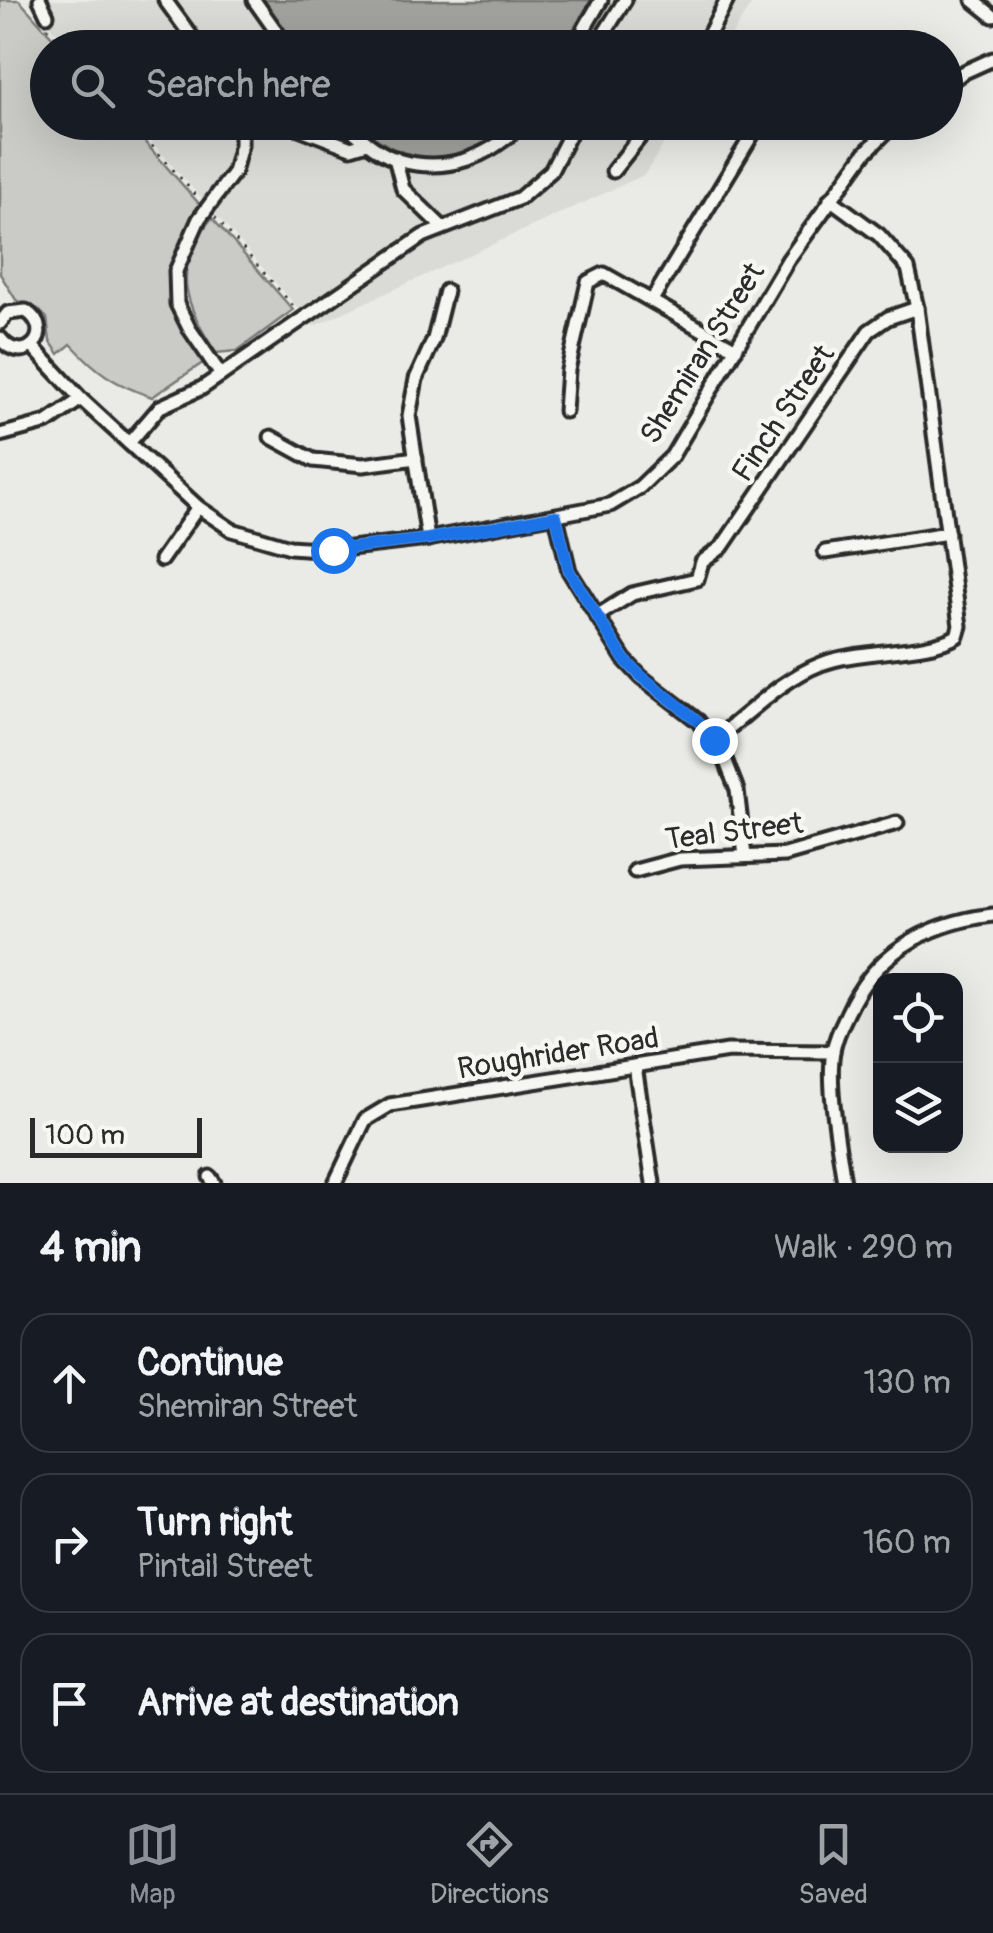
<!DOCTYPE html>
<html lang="en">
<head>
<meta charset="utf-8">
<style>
	body { margin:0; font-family:Pangolin,sans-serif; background:#20242c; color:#f1f3f6 }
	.controls { position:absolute; right:30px; bottom:30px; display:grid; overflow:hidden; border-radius:20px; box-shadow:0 10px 40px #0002 }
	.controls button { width:90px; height:90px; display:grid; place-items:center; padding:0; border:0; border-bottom:2px solid #363941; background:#171b24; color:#f1f3f6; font:50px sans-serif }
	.scale { position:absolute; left:30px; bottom:25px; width:172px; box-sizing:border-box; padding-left:10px; border:5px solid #2b2b2b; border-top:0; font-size:28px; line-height:35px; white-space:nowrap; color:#2b2b2b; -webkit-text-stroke:8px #f6f6f2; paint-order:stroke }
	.stop { position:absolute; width:30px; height:30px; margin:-22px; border:8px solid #1a73e8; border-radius:50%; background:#fff }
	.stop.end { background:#1a73e8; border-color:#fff; box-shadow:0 2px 10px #0008 }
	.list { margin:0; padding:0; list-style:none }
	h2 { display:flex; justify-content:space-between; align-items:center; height:130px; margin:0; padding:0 40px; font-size:42px }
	h2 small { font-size:32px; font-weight:400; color:#9ea1a6 }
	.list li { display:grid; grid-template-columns:65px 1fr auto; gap:30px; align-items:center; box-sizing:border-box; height:140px; margin:0 20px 20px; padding:0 20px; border:2px solid #363941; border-radius:30px }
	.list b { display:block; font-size:38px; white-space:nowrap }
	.list p { margin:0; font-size:32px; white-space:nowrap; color:#9ea1a6 }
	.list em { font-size:32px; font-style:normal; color:#9ea1a6 }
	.icon { flex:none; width:55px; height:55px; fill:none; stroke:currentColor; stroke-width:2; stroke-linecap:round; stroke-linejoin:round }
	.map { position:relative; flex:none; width:993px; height:1183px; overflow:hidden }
	.search { position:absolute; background:#171b24; box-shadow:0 10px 40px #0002; left:30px; right:30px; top:30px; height:110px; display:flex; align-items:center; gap:25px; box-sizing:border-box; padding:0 35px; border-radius:55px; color:#9ea1a6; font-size:38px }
	.sheet { height:610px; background:#171b24 }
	nav { display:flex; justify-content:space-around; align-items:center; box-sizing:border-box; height:140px; border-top:2px solid #363941; background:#171b24; font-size:28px; color:#9ea1a6 }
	nav a { display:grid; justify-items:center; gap:5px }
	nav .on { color:#8c9099 }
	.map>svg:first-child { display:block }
	.built { fill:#dadad6 }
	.green { fill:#cacac7; stroke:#7a7a79; stroke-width:2.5 }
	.water { fill:#a1a19e; stroke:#727270; stroke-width:2.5 }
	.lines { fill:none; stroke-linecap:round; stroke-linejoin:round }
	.minor-casing { stroke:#2b2b2b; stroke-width:19 }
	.path { stroke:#2b2b2b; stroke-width:2.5; stroke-dasharray:2.5 8; stroke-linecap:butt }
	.minor { stroke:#f6f6f2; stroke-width:11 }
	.route { stroke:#1a73e8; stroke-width:12 }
	.labels { text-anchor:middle; stroke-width:9; stroke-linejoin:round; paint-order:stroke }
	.street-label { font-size:30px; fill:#2b2b2b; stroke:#f6f6f2 }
</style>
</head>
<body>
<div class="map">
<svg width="993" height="1183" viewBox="0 0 993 1183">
	<rect width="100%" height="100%" fill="#eaeae6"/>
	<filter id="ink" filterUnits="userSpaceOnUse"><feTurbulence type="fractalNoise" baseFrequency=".01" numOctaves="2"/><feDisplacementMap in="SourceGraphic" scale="20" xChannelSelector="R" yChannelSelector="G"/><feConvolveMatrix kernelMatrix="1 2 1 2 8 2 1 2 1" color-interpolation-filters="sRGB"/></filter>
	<g filter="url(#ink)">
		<!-- built -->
		<g class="built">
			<path d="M27,0h236l35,47h-229z"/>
			<path d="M591,0h163l-30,47 -161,1z"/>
			<path d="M135,123h222l19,18 123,-5 15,-13h163l-33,52 -330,151z"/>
		</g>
		<!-- green -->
		<g class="green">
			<path d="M0,0h19l42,47 -13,1v74l80,1 73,83c-19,31 -33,62 -27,99 3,19 21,41 30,57l-52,35c-38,-13 -54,-24 -81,-53l-12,10 -9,-13 -3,-23 -9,-9 -22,-9 -16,-26z"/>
			<path d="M212,218l81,92 -56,41 -21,2c-32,-50 -46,-85 -4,-135z"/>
		</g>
		<!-- water -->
		<g class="water">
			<path d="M263,0h328l-28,47 -265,1z"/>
			<path d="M357,123h157c-49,46 -109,46 -157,0z"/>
		</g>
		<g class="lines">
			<defs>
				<g id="minor">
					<path d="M40,0l7,15"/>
					<path d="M165,0l35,48"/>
					<path d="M254,0l34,48"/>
					<path d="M973,0l20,16"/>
					<path d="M573,48l28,-48"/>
					<path d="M595,48l30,-48"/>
					<path d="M702,48l25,-48"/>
					<path d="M946,85l16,-12 31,-14"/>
					<path d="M283,122l68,26 16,-5"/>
					<path d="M342,122c18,15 37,33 59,39 47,12 90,-4 122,-39"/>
					<path d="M395,158l8,31 38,37"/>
					<path d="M613,171l39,-49"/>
					<path d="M652,300l108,-178"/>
					<path d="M0,323l8,-10 18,-2c32,21 -3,58 -26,27"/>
					<path d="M32,346l49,53 117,108 34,23 58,17 43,3 95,-11 182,-34 30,-18 32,-31 116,-196 77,-107 31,-31"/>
					<path d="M221,375l-32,-47 -12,-24 -1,-33 23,-52 35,-47 7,-27v-23"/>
					<path d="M565,411l3,-41 20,-88 16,-8 132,75"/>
					<path d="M0,435l48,-13 33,-23"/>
					<path d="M271,437l42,23 50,5 53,-7"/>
					<path d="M129,443l31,-36 42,-19 221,-152 97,-38 31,-27 25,-49"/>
					<path d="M556,516l13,55 55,88 17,18 57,44 25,33 14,36 8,66"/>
					<path d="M428,539l-19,-123 7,-37 18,-40 12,-48"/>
					<path d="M825,552l123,-19"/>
					<path d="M161,560l37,-53"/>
					<path d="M597,616l35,-22 65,-15 5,-17 20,-15 147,-216 19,-13 29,-10"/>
					<path d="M714,740c34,-25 66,-60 107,-76 38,-15 106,-10 136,-28l3,-10 -43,-318 -9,-40 -29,-33 -49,-36"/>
					<path d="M635,871l45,-12 105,-4 112,-32"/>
					<path d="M635,1066l18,117"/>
					<path d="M210,1177l4,6"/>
					<path d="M335,1183l30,-63 25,-15 338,-54 105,1"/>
					<path d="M844,1183c-5,-37 -17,-97 -11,-132 2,-12 8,-25 14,-37 28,-62 80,-91 146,-99"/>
				</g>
			</defs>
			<!-- minor casing -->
			<use href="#minor" class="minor-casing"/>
			<!-- path -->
			<g class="path">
				<path d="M47,27l18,21"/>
				<path d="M131,122l69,78"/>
				<path d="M215,217l81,92"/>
			</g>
			<!-- minor -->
			<use href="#minor" class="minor"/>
		</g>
	</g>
	<g class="lines" filter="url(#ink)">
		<!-- route -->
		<path class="route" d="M333,550l95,-11 128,-23 13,55 55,88 17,17 57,45 16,19"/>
	</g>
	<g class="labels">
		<!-- street labels -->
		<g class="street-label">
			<text transform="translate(702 353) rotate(-58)" y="10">Shemiran Street</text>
			<text transform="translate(783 413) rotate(-56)" y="10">Finch Street</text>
			<text transform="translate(734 831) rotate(-7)" y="10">Teal Street</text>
			<text transform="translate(558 1053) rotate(-9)" y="10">Roughrider Road</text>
		</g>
	</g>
</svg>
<div class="controls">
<button><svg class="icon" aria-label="locate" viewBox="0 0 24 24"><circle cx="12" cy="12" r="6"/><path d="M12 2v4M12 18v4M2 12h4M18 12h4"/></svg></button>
<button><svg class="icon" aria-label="layers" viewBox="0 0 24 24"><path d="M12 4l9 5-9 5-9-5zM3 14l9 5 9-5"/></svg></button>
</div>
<div class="scale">100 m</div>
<div class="stop" style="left:333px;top:550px"></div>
<div class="stop end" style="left:714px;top:740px"></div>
<div class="search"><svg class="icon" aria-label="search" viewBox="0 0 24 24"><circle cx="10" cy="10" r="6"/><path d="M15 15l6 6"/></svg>Search here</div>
</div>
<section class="sheet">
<h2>4 min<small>Walk · 290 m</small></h2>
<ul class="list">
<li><svg class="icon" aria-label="ahead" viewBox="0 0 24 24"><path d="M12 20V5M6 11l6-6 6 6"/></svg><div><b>Continue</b><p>Shemiran Street</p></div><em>130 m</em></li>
<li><svg class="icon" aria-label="right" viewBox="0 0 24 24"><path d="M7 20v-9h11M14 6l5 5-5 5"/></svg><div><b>Turn right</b><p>Pintail Street</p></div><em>160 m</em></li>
<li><svg class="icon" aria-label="arrive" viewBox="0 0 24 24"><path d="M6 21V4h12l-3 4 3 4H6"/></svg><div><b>Arrive at destination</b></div></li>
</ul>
</section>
<nav>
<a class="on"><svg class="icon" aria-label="map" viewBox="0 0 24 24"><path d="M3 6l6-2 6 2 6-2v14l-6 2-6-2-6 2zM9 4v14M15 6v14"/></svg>Map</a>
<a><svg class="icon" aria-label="directions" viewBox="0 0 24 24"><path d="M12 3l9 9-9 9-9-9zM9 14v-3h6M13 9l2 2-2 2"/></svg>Directions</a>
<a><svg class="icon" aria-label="saved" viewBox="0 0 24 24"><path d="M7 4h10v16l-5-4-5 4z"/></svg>Saved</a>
</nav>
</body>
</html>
